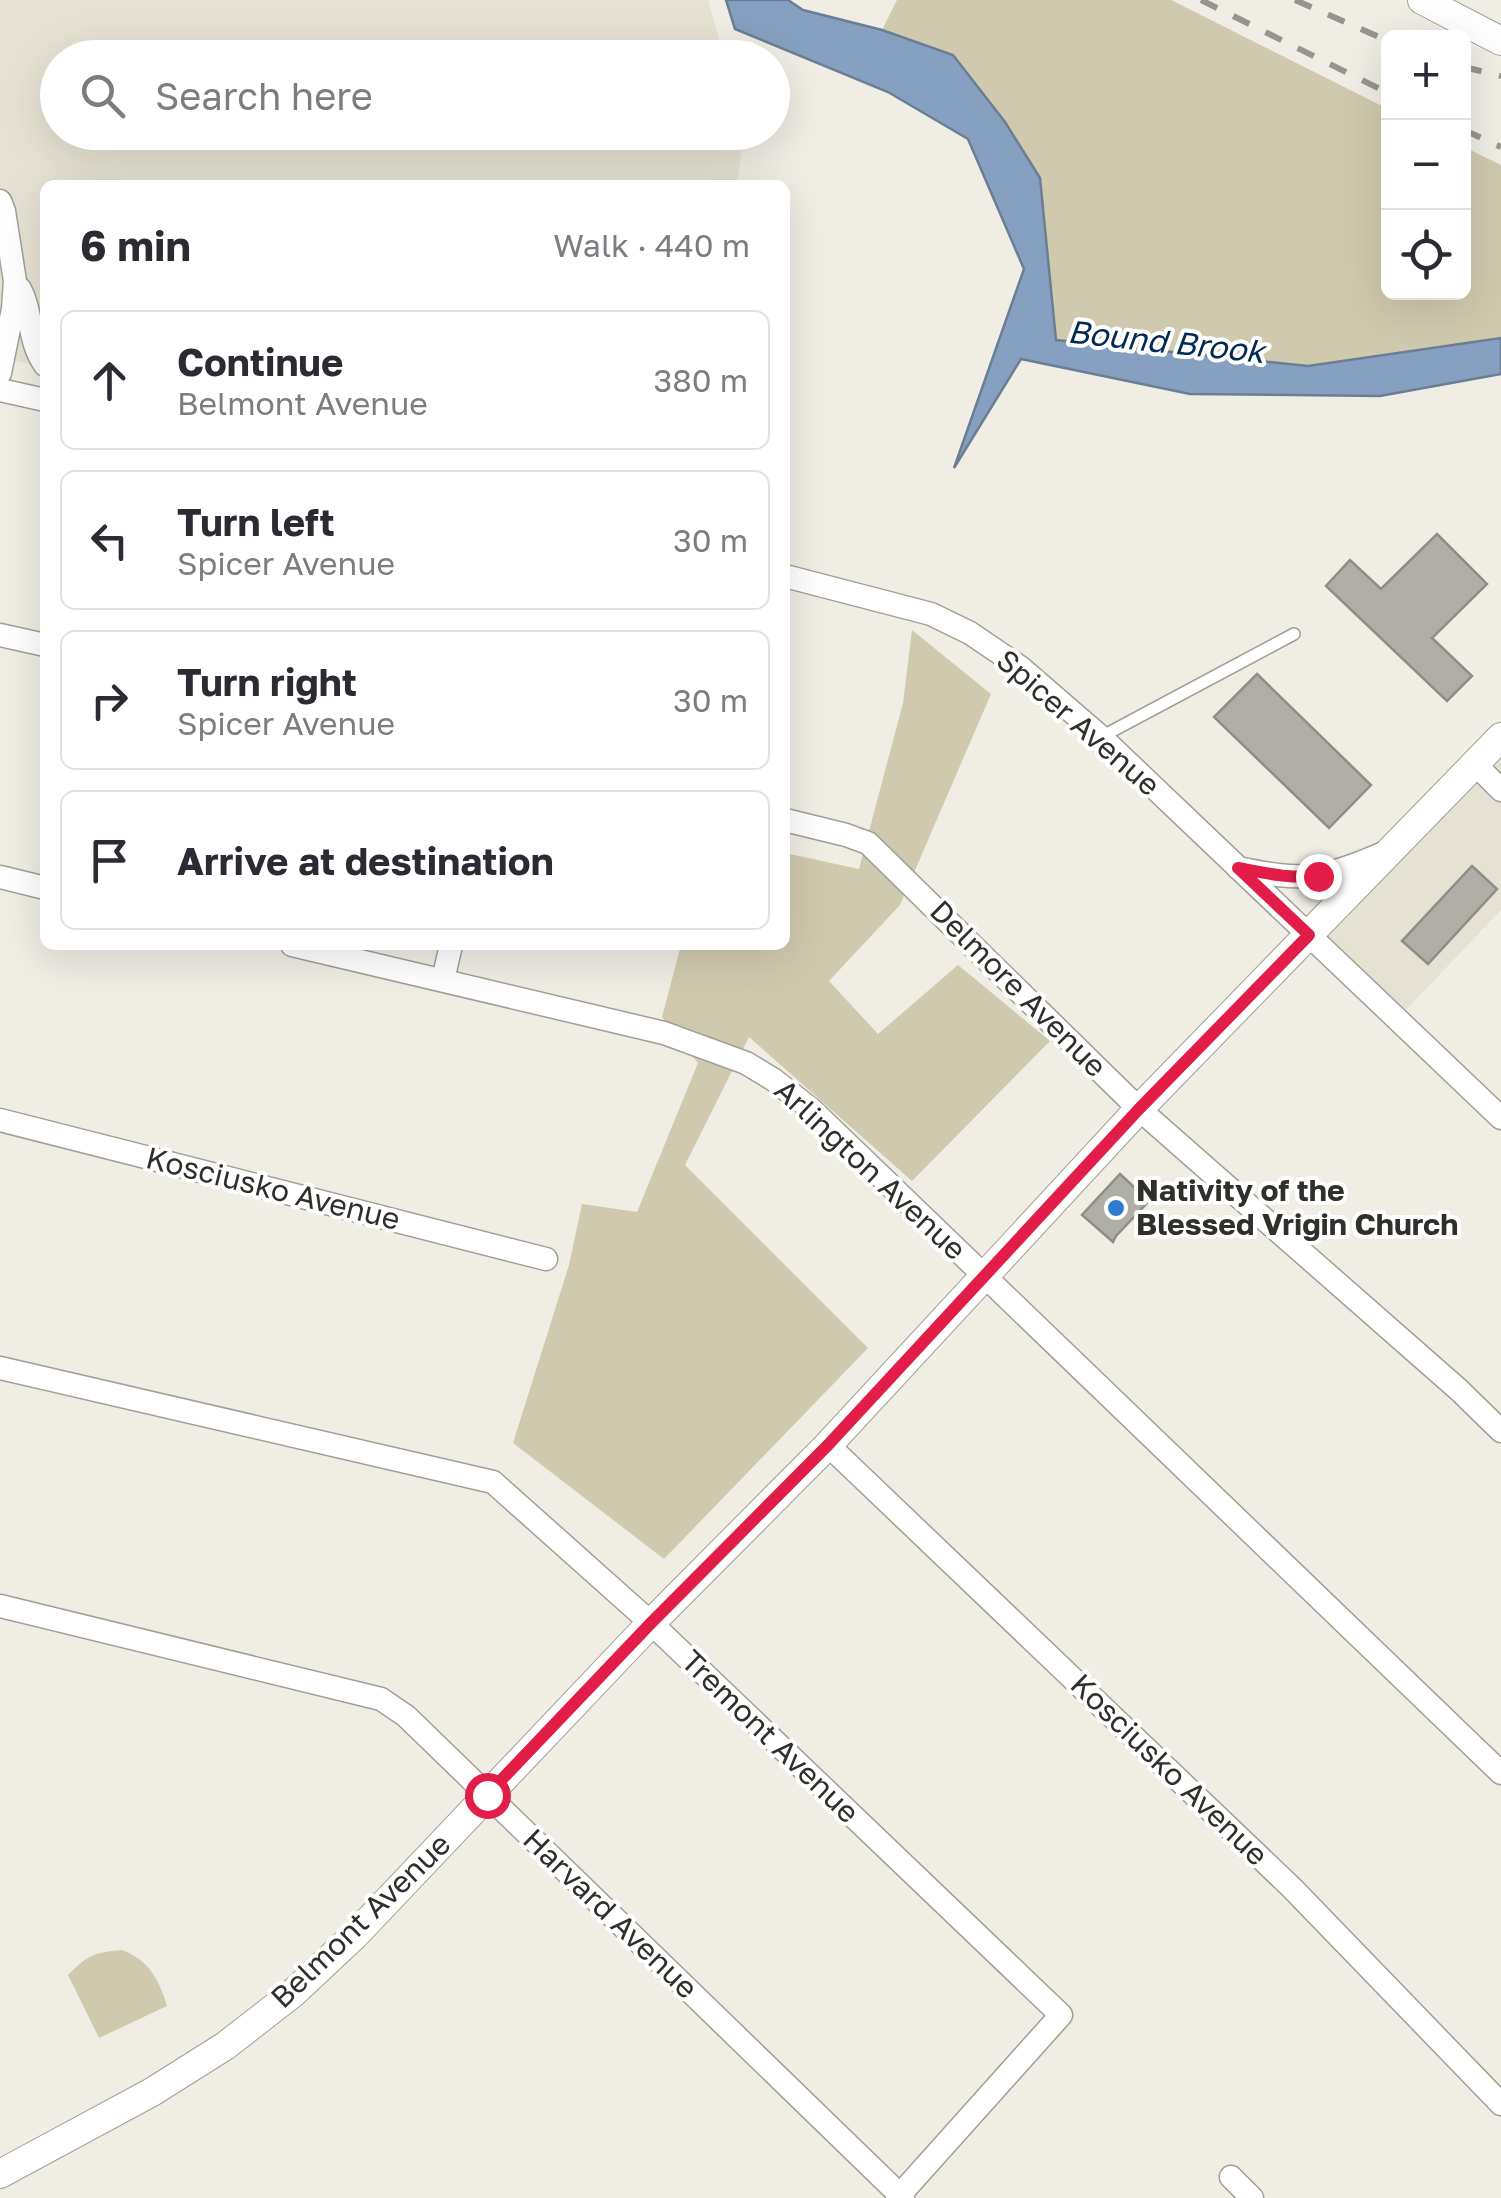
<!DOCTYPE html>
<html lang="en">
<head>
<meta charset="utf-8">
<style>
	body { margin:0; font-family:"Golos Text",sans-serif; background:#f2f2f3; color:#2b2b33 }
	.controls { position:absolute; right:30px; top:30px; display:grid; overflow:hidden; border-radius:15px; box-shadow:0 10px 40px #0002 }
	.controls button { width:90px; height:90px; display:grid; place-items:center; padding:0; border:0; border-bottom:2px solid #e1e1e2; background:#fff; color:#2b2b33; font:50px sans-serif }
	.stop { position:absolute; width:30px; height:30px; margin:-22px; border:8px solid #e11d48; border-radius:50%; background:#fff }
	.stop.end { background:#e11d48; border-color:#fff; box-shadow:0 2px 10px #0008 }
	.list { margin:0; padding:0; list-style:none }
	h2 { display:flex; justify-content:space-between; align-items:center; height:130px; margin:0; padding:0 40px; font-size:42px }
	h2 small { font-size:32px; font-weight:400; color:#7c7c81 }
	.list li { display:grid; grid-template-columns:65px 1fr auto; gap:30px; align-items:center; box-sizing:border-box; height:140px; margin:0 20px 20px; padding:0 20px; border:2px solid #e1e1e2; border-radius:15px }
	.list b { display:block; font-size:38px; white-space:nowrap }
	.list p { margin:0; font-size:32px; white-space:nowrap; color:#7c7c81 }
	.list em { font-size:32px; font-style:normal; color:#7c7c81 }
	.icon { flex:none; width:55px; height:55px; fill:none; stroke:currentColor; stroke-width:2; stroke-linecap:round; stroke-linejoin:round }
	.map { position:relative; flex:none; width:1501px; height:2198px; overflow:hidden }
	.search { position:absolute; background:#fff; box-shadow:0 10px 40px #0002; left:40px; top:40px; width:750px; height:110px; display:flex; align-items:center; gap:25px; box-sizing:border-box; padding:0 35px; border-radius:55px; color:#7c7c81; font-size:38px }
	.panel { position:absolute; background:#fff; box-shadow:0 10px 40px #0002; left:40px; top:180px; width:750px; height:770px; border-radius:15px }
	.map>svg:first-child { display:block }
	.built { fill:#e5e2d3 }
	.green { fill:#cfcaae }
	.water { fill:#85a0c0; stroke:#6b7e94; stroke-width:2.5 }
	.building { fill:#b0afa7; stroke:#8f8e86; stroke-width:2.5 }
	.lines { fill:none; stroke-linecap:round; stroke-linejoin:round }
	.service-casing { stroke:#a19f97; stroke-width:14 }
	.minor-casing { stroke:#a19f97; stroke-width:25 }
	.tertiary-casing { stroke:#a19f97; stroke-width:30 }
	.service { stroke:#fff; stroke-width:11 }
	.minor { stroke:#fff; stroke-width:22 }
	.tertiary { stroke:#fff; stroke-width:28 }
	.rail { stroke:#95948e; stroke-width:6; stroke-dasharray:18 18; stroke-linecap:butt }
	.route { stroke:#e11d48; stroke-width:12 }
	.poi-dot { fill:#307dcd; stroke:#fff; stroke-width:4 }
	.labels { text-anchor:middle; stroke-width:8; stroke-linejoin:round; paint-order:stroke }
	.street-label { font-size:30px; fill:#2f2f2c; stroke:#fff }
	.poi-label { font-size:30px; font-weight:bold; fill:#2f2f2c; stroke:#fff; text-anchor:start }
	.water-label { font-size:32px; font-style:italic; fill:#012b53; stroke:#fff }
</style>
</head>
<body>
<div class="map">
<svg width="1501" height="2198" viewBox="0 0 1501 2198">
	<rect width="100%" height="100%" fill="#efede4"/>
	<!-- built -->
	<g class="built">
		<path d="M0,0h708l16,57 -666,1v74l686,1 -7,52h-692v183l-45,-11z"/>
		<path d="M1501,752v158l-103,108 -79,-77z"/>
	</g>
	<!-- green -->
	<g class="green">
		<path d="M897,0h274l217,109v183h76v-145l37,18v173l-193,28 -252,-26 -16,-162 -87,-123 -71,-25z"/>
		<path d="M912,630l79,64 -91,211 -71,76 49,53 80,-69 92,76 -138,140 -163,-144 -64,128 183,183 -204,211 -151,-116 56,-178 13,-61 55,8 61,-149 -36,-46 19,-72h104v-92l74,16 44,-166z"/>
		<path d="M122,1950c27,10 37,30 45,56l-68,32 -31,-63c21,-21 25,-22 54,-25z"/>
	</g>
	<!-- water -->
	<path class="water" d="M726,0h62l15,10 79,20 71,25 52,67 35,56 16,162 252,26 193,-28v36l-121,22 -190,-2 -169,-35 -67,109 70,-199 -56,-130 -80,-47 -153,-63z"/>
	<!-- building -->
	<g class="building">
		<path d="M1437,534l50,50 -55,54 40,38 -25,25 -121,-115 24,-26 31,29z"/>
		<path d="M1257,674l114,111 -42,43 -115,-111z"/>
		<path d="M1472,866l25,23 -69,75 -26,-23z"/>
		<path d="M1120,1174l29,27 -33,35 -3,6 -31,-27z"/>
	</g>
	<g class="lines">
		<defs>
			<path id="service" d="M1101,737l193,-103"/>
			<g id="minor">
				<path d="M0,201l4,10 11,70 -2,28 -13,64"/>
				<path d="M20,289c13,24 7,50 25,76"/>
				<path d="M0,390l45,10"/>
				<path d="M785,576l146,38 39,19 50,34 81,70 400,381"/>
				<path d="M0,635l45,10"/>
				<path d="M1475,764l26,26"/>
				<path d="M785,820l61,15 22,8 271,266 320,281 42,41"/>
				<path d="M1238,868c67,14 85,11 148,-16"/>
				<path d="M0,877l45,11"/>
				<path d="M292,945l372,88 82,30 28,17 38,30 689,663"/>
				<path d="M443,980l8,-35"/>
				<path d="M0,1120l546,139"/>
				<path d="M0,1368l493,114 158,141 410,392 -164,183"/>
				<path d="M828,1445l464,443 209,216"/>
				<path d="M0,1606l381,93 25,17 497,482"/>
				<path d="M1231,2177l21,21"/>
			</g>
			<g id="tertiary">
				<path d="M1422,0l79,41"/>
				<path d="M0,2174l152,-82 73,-46 67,-52 63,-59 296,-312 177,-178 311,-336 362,-372"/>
			</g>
		</defs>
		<!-- service casing -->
		<use href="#service" class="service-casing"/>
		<!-- minor casing -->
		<use href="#minor" class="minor-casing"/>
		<!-- tertiary casing -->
		<use href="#tertiary" class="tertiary-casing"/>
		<!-- service -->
		<use href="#service" class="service"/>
		<!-- minor -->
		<use href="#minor" class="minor"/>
		<!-- tertiary -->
		<use href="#tertiary" class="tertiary"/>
		<!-- rail -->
		<g class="rail">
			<path d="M1201,0l187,93"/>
			<path d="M1295,0l93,41"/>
			<path d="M1464,67l37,9"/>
			<path d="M1464,130l37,17"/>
		</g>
	</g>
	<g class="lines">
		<!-- route -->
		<path class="route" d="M487,1795l164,-172 177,-178 311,-336 170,-174 -71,-67c27,5 52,11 80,8"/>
	</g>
	<!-- markers -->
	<circle class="poi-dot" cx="1116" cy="1208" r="10"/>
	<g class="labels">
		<!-- street labels -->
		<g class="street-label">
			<text transform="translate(1078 723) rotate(41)" y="10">Spicer Avenue</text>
			<text transform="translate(1018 989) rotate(45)" y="10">Delmore Avenue</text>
			<text transform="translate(870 1170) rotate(43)" y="10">Arlington Avenue</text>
			<text transform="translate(273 1189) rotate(14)" y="10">Kosciusko Avenue</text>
			<text transform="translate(770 1737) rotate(44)" y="10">Tremont Avenue</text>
			<text transform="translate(1169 1770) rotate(44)" y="10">Kosciusko Avenue</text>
			<text transform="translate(610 1914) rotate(44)" y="10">Harvard Avenue</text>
			<text transform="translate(361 1921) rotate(-44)" y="10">Belmont Avenue</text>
		</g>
		<!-- poi labels -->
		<g class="poi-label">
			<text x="1136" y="1201">Nativity of the<tspan x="1136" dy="34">Blessed Vrigin Church</tspan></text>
		</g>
		<!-- water labels -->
		<g class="water-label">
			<text transform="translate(1166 342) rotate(6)" y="11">Bound Brook</text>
		</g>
	</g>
</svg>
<div class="controls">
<button>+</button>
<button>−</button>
<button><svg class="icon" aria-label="locate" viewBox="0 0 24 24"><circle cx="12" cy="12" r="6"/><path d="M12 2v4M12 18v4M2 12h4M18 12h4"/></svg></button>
</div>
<div class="stop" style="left:487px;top:1795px"></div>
<div class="stop end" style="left:1318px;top:876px"></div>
<div class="search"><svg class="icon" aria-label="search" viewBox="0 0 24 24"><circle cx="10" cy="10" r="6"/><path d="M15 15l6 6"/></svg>Search here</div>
<section class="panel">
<h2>6 min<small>Walk · 440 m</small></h2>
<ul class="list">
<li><svg class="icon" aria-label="ahead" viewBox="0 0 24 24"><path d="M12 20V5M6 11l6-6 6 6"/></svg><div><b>Continue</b><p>Belmont Avenue</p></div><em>380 m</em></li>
<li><svg class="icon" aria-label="left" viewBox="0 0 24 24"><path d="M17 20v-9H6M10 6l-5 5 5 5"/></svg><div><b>Turn left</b><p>Spicer Avenue</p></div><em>30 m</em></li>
<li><svg class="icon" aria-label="right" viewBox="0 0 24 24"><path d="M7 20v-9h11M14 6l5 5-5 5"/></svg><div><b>Turn right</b><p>Spicer Avenue</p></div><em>30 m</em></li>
<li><svg class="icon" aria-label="arrive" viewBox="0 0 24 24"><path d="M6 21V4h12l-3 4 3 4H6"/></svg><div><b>Arrive at destination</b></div></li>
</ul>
</section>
</div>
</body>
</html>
